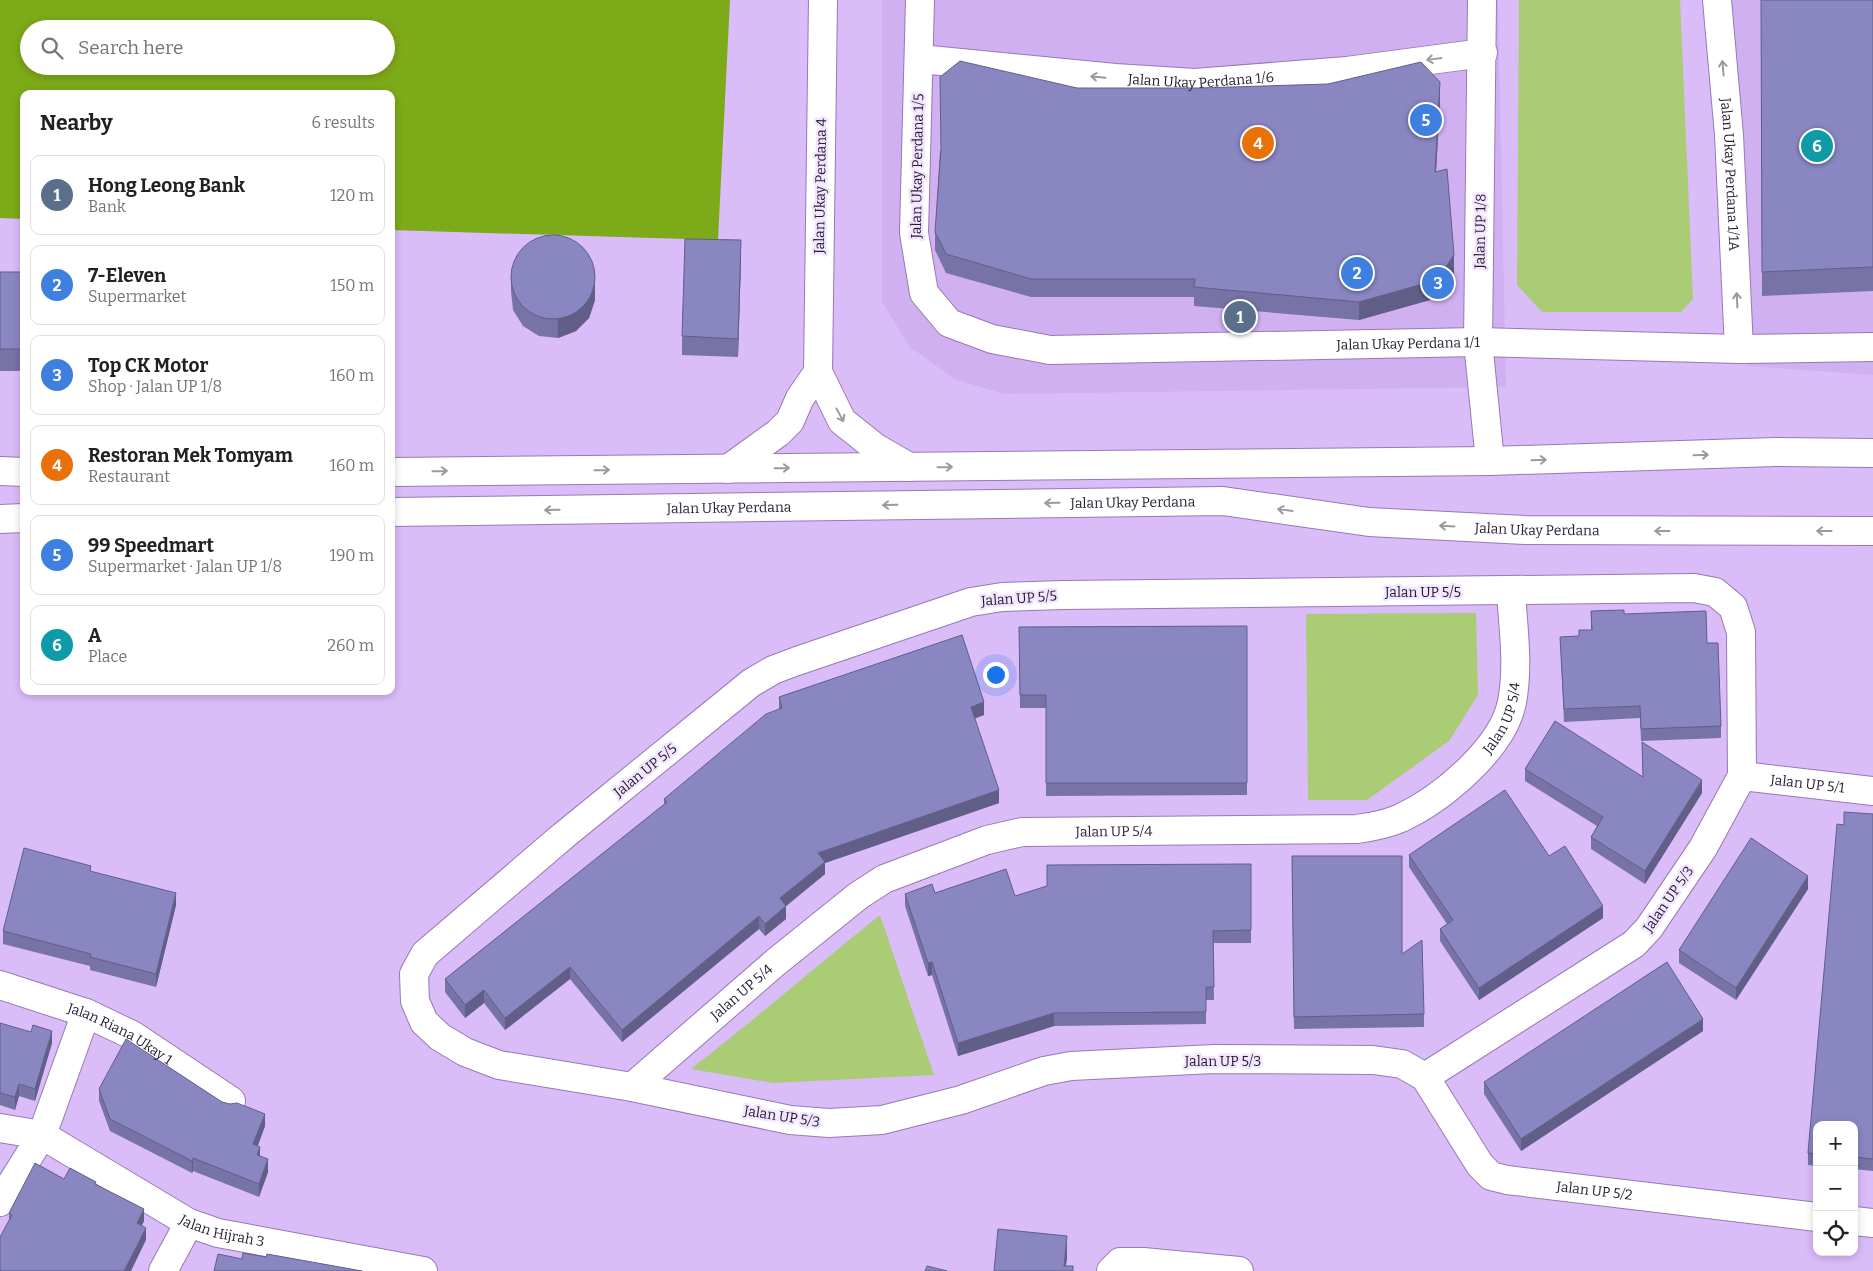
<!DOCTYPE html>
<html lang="en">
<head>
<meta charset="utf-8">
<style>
	body { margin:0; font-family:Bitter,serif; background:#f2f2f2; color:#202124 }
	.controls { position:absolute; right:15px; bottom:15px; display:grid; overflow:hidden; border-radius:10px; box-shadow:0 2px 8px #0003 }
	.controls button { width:45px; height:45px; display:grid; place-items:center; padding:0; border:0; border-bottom:1px solid #e0e0e0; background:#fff; color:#202124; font:25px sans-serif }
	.you { position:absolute; left:995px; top:674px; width:18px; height:18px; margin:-12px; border:4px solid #fff; border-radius:50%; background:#1a73e8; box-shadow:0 0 0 8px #1a73e833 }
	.badge { display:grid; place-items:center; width:32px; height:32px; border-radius:50%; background:#516c1f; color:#fff; font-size:16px; font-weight:700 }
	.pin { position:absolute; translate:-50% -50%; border:2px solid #fff; box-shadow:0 1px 5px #0006 }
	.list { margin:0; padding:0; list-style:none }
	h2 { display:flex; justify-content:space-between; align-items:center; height:65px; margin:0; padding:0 20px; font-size:21px }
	h2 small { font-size:16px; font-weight:400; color:#757577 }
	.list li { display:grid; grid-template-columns:32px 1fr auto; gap:15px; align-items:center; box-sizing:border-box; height:80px; margin:0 10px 10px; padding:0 10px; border:1px solid #e0e0e0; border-radius:10px }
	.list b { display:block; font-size:19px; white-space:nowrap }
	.list p { margin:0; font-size:16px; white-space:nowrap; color:#757577 }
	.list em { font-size:16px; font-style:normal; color:#757577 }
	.icon { flex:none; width:28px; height:28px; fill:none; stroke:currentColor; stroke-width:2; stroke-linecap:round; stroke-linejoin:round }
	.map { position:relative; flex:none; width:1873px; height:1271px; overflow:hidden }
	.search { position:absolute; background:#fff; box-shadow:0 2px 8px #0003; left:20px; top:20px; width:375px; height:55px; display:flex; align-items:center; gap:12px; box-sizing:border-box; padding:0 18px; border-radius:28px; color:#757577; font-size:19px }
	.panel { position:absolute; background:#fff; box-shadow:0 2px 8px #0003; left:20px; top:90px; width:375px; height:605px; border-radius:10px }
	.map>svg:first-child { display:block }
	.built { fill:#d1b0f2 }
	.green { fill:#a9cc75 }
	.forest { fill:#7daa19; fill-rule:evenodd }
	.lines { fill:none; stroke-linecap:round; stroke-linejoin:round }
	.minor-casing { stroke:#967ab3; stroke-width:30 }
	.tertiary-casing { stroke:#967ab3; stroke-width:30 }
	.minor { stroke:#fff; stroke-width:28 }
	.tertiary { stroke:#fff; stroke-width:28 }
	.wall { fill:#7773a7 }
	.shaded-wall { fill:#615e88 }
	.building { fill:#8a86c2; stroke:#615e88 }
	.oneway { stroke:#9d98a2 }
	.labels { text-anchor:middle; stroke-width:5; stroke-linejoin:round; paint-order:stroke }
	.street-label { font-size:14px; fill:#261a31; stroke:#f2e6ff }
</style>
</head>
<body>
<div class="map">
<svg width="1873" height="1271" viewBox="0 0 1873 1271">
	<rect width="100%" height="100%" fill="#dabcf9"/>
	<!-- built -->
	<g class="built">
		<path d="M882,0h616l8,387 -502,7 -50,-15 -45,-33 -27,-44z"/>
		<path d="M1732,0h141v375l-126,-9z"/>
	</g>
	<!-- green -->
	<g class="green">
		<path d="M1519,0h161l13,299 -12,13h-139l-25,-27z"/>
		<path d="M1476,613l2,82 -29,46 -82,59h-59l-2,-186z"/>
		<path d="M880,915l54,160 -161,8 -82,-14c64,-50 126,-103 189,-154z"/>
	</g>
	<!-- forest -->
	<path class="forest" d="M0,0h730l-12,240 -327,-10v-136h-367v125l-24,-1zM29,29h357v37h-357z"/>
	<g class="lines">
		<defs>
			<g id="minor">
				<path d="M823,0l-5,372 24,49 34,27 33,19"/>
				<path id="s1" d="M920,0l-6,233 10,60 25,30 43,16 58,11 428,-8 261,7 134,-2"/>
				<path d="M1482,0l-4,342 12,119"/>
				<path id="s2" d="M1717,0l12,135 10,214"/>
				<path id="s3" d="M920,59l195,19 80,5 152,-12 136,-18"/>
				<path d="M728,469l50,-36 12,-12 10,-23 18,-26"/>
				<path d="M1694,588l21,4 18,15 8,25 1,144 -39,72 -54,80 -15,16 -209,133 -23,-13 -29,-4 -159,-1 -143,7 -27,5 -83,29 -79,20 -53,3 -39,-3 -158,-33 -133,-22 -34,-13 -25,-15 -16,-15 -9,-21 -1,-27 11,-20 138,-118 188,-153 22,-13 24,-9 174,-59 31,-5 61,-2z"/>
				<path id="s4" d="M1742,776l131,15"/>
				<path id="s5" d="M0,985l86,28 46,22 99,66"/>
				<path id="s6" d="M1425,1077l55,88 11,11 16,4 310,37"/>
				<path id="s7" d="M632,1087l144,-125 82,-66 26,-17 103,-39 35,-8 335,-3c15,-2 30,-5 44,-11 42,-20 102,-70 111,-116 7,-37 1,-74 -1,-111"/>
				<path id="s8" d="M0,1128l42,7 147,88 29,10 205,38"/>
				<path d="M0,1202l42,-67 44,-122"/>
				<path d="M1854,1221l19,2"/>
				<path d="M163,1271l26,-48"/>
				<path d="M1111,1271l9,-9h23l96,9"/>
			</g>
			<g id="tertiary">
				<path d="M0,471l24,1"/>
				<path d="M391,472l1099,-11 285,-9 98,1"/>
				<path id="s9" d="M391,512l832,-11 146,21 156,8 348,1"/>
				<path d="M0,519l24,-1"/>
			</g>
		</defs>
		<!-- minor casing -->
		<use href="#minor" class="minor-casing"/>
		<!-- tertiary casing -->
		<use href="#tertiary" class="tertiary-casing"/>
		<!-- minor -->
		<use href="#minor" class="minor"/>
		<!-- tertiary -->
		<use href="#tertiary" class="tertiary"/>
	</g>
	<!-- wall -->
	<g class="wall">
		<path d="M1761,0h112v291l-111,5z"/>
		<path d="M1077,88l363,13 -4,71 18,102 -17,24 -78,22 -165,-14v-9h-163l-85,-24 -11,-23v-18l5,-81z"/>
		<path d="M741,259l-3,98 -56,-2v-19z"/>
		<rect x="0" y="272" width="24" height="99"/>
		<path d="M511,273l84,27 -6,18 -13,13 -18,7 -19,-2 -16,-10 -10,-16 -2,-19z"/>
		<path d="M1591,611l33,3 83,29 14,83v12l-80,3 -1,-23 -76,4 -4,-85 19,-1 12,-6z"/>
		<path d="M1247,626v169l-201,1v-88h-26l-1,-81z"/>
		<path d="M779,697l205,18 -10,3 25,85 -174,60v11l-39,32v13l-21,17 -6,-7 -137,113 -52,-63 -65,51 -21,-27 -19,15 -20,-26v-13l219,-174v-6l115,-90z"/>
		<path d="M1642,742l60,51 -57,91 -54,-35v-12l6,-11 -72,-45v-12l118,8z"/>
		<path d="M1873,814v357l-19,-2v-44h-37v41l-9,-1v-12z"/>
		<path d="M1409,855l140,1 54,62 -124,82 -39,-59v-12l7,-5 -38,-57z"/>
		<path d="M1292,856l110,98 22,60v13l-130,2z"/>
		<path d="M1251,864v79h-38l1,57h-8v24l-152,2 -96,30 -26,-81 -4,1 -23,-70v-12l30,-1 80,3z"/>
		<path d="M91,871l85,34 -20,82 -66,-17v-4l-87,-22v-13z"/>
		<path d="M1808,889l-72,111 -57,-37v-13z"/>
		<path d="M0,1023l52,20 -17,58 -16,-5 -4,14 -15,-5z"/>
		<path d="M1703,1031l-182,120 -37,-57v-12z"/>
		<path d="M99,1089l123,13 43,24 -7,20 2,10 8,16 -9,25 -66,-26 -1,2 -82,-42 -11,-30z"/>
		<path d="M96,1185l48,36 -2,4 4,15 -137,-19v-8z"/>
	</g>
	<!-- shaded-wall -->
	<g class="shaded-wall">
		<path d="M1440,82v19l-5,89v-18z"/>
		<path d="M741,240v19l-3,98v-18z"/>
		<path d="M1454,255v19l-17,24 -78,22v-18z"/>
		<path d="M595,282v18l-6,18 -13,13 -18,7v-19z"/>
		<path d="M984,702v13l-13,5v-13z"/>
		<path d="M1702,780v13l-57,91v-13z"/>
		<path d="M999,790v13l-174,60v11l-45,37v-13l38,-45z"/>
		<path d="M1808,876v13l-72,111v-12z"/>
		<path d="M176,893v12l-20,82v-13z"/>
		<path d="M786,906v13l-21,17v-12z"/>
		<path d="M1603,906v12l-124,82v-12z"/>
		<path d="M759,916v13l-137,113v-12z"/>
		<path d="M932,962v13l-4,1v-13z"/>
		<path d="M570,967v12l-65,51v-12z"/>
		<path d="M484,990v13l-19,15v-13z"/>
		<path d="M1054,1013v13l-96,30v-13z"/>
		<path d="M1703,1019v12l-182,120v-12z"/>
		<path d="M52,1031v12l-17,58v-12z"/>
		<path d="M19,1084v12l-4,14v-13z"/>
		<path d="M265,1114v12l-12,30v-12z"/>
		<path d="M260,1147v12l-3,-4z"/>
		<path d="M193,1158v13l-1,2v-12z"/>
		<path d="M268,1159v13l-9,25v-13z"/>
		<path d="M144,1209v12l-7,14v-12z"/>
		<path d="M146,1228v12l-15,31h-7z"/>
		<path d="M1067,1236v23l-2,12 -1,-5z"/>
	</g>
	<!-- building -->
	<g class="building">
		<path d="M1761,0h112v267l-111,5z"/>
		<path d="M960,61l117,27h122l129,-4 93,-22 19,20 -5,90 12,-3 7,86 -17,25 -78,22 -165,-15 1,-8h-164l-85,-25 -11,-22 6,-83 -1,-72z"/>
		<circle cx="553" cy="277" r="42"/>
		<path d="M685,239l56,1 -3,99 -56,-3z"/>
		<rect x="0" y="272" width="24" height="77"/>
		<path d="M1624,610v4l82,-3 1,32h11l3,83 -80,3 -1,-23 -76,3 -4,-72 19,-1v-6h13l-1,-19z"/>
		<path d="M1247,626v157h-201v-88h-26l-1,-68z"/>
		<path d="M962,635l22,67 -13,5 28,83 -181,63 7,9 -45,36 6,8 -21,18 -6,-8 -137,114 -52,-63 -65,51 -21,-28 -19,15 -20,-26 222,-177 -3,-3 102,-85 16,-6 -3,-11z"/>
		<path d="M1555,721l88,56 -1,-35 60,38 -57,91 -54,-34 12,-20 -78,-48z"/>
		<path d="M1505,790l44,66 16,-10 38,60 -124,82 -39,-59 13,-9 -44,-65z"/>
		<path d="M1844,812l29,2v345l-19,-2v-32h-37v29l-9,-1 29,-329 7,1z"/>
		<path d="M1751,838l57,38 -72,112 -57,-38z"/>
		<path d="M24,848l67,18 -1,5 86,22 -20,81 -66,-17 1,-3 -88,-23z"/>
		<path d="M1292,856h110v98l20,-14 2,74 -130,3z"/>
		<path d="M1251,864v66l-38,1 1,56h-8v25l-152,1 -96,30 -26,-81 -4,1 -23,-69 27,-10 3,9 71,-24 9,27 32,-10v-21z"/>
		<path d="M1667,962l36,57 -182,120 -37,-57z"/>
		<path d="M0,1023l31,9 2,-7 19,6 -17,58 -16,-5 -4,13 -15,-4z"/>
		<path d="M126,1039l96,63 8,2 7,-1 28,11 -12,30 7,3 -3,8 11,4 -9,25 -66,-26 -1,3 -82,-42 -11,-30z"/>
		<path d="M35,1163l29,16 6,-11 26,14 -1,2 49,25 -7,14 9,5 -22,43h-124v-34l12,-22 -3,-2z"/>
		<path d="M998,1229l69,7 -3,30h9v5h-79z"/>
		<path d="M243,1253l23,4 1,-3 95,17h-148l4,-17 24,5z"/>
		<path d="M927,1266l20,5h-22z"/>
	</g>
	<!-- one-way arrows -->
	<defs><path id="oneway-shaft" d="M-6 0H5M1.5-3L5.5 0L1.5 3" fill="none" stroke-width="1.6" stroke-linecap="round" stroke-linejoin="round" transform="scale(1.25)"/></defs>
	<g class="oneway">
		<use href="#oneway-shaft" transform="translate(1434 59) rotate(172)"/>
		<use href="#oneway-shaft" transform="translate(1723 68) rotate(-95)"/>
		<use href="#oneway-shaft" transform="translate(1098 77) rotate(-174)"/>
		<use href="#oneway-shaft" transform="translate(1737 300) rotate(-93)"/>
		<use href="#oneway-shaft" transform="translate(840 415) rotate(61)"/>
		<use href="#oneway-shaft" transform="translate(1701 455) rotate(-2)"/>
		<use href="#oneway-shaft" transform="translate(1539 460) rotate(-2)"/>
		<use href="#oneway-shaft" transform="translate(945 467) rotate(-1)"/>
		<use href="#oneway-shaft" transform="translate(782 468) rotate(-1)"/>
		<use href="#oneway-shaft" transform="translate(602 470) rotate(-1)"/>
		<use href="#oneway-shaft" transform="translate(440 471) rotate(-1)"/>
		<use href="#oneway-shaft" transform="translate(1052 503) rotate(179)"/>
		<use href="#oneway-shaft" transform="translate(890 505) rotate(179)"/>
		<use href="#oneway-shaft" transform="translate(552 510) rotate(179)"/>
		<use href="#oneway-shaft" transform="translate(1285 510) rotate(-172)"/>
		<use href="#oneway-shaft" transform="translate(1447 526) rotate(-177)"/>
		<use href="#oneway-shaft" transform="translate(1662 531) rotate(-180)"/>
		<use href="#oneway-shaft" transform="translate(1824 531) rotate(180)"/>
	</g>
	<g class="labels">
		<!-- street labels -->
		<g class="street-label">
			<text dy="5" stroke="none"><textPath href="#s3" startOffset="282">Jalan Ukay Perdana 1/6</textPath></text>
			<text transform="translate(917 166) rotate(-89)" y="5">Jalan Ukay Perdana 1/5</text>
			<text dy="5" stroke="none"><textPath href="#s2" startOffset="175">Jalan Ukay Perdana 1/1A</textPath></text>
			<text transform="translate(820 186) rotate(-89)" y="5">Jalan Ukay Perdana 4</text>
			<text transform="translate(1480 231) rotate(-89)" y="5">Jalan UP 1/8</text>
			<text dy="5" stroke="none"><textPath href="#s1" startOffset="796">Jalan Ukay Perdana 1/1</textPath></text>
			<text dy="5" stroke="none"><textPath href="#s9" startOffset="742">Jalan Ukay Perdana</textPath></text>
			<text dy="5" stroke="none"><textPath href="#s9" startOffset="338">Jalan Ukay Perdana</textPath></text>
			<text dy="5" stroke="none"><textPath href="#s9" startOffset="1148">Jalan Ukay Perdana</textPath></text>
			<text x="1423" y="597">Jalan UP 5/5</text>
			<text transform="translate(1019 598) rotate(-4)" y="5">Jalan UP 5/5</text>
			<text dy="5" stroke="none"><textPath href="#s7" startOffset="1000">Jalan UP 5/4</textPath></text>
			<text transform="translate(645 770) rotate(-39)" y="5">Jalan UP 5/5</text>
			<text dy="5" stroke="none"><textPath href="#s4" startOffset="66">Jalan UP 5/1</textPath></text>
			<text dy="5" stroke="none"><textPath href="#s7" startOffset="565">Jalan UP 5/4</textPath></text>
			<text transform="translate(1668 899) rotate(-55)" y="5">Jalan UP 5/3</text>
			<text dy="5" stroke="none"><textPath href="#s7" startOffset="145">Jalan UP 5/4</textPath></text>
			<text dy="5" stroke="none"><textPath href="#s5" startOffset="130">Jalan Riana Ukay 1</textPath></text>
			<text x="1223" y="1066">Jalan UP 5/3</text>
			<text transform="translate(782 1116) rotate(9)" y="5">Jalan UP 5/3</text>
			<text dy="5" stroke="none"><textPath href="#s6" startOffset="224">Jalan UP 5/2</textPath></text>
			<text dy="5" stroke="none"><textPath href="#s8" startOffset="248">Jalan Hijrah 3</textPath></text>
		</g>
	</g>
</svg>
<div class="controls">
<button>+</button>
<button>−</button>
<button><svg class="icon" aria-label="locate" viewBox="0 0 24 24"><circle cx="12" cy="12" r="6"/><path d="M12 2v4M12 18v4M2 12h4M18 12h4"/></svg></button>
</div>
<div class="you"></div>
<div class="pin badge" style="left:1240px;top:317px;background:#5c6f8a">1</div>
<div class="pin badge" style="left:1357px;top:273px;background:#3f7fe0">2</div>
<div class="pin badge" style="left:1438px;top:283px;background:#3f7fe0">3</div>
<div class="pin badge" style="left:1258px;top:143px;background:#e8710a">4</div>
<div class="pin badge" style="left:1426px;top:120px;background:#3f7fe0">5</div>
<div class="pin badge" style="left:1817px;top:146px;background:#0f9aa8">6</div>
<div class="search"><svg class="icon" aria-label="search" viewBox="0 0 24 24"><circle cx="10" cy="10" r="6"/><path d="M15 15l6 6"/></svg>Search here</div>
<section class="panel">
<h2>Nearby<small>6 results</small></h2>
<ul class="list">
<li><span class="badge" style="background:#5c6f8a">1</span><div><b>Hong Leong Bank</b><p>Bank</p></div><em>120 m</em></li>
<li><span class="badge" style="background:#3f7fe0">2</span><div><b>7-Eleven</b><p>Supermarket</p></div><em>150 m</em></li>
<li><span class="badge" style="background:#3f7fe0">3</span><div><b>Top CK Motor</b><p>Shop · Jalan UP 1/8</p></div><em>160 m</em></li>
<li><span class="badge" style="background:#e8710a">4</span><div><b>Restoran Mek Tomyam</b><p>Restaurant</p></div><em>160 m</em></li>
<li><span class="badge" style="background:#3f7fe0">5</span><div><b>99 Speedmart</b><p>Supermarket · Jalan UP 1/8</p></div><em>190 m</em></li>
<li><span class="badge" style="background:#0f9aa8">6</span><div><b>A</b><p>Place</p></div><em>260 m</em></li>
</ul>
</section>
</div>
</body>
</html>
